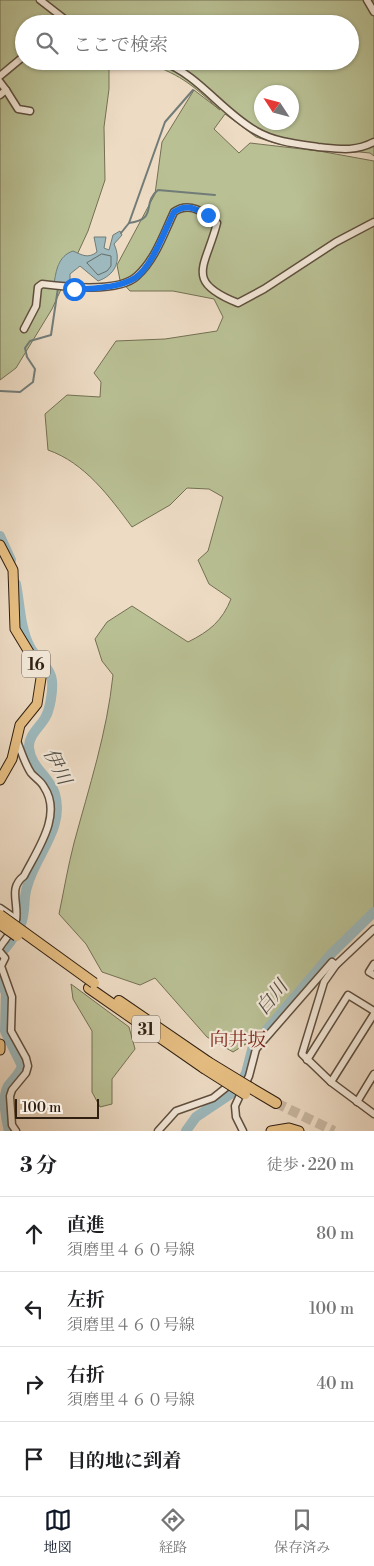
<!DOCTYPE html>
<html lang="ja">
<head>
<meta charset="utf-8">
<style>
	body { margin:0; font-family:"Libre Bodoni","Noto Serif JP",serif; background:#f2f2f2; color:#202124 }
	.compass { position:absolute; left:254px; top:85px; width:45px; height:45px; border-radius:50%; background:#fff; box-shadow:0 1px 4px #0004; rotate:306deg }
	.scale { position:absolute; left:15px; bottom:12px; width:84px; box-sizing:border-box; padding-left:5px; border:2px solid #302012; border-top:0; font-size:14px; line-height:18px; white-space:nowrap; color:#302012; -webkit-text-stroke:4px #f3e8d9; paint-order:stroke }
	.stop { position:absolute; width:15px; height:15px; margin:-11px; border:4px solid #1a73e8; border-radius:50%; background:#fff }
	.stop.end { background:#1a73e8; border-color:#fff; box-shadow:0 1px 5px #0008 }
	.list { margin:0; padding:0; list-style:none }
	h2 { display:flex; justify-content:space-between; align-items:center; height:65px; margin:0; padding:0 20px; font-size:21px }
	h2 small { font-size:16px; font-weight:400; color:#757577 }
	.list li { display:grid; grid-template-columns:32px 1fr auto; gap:15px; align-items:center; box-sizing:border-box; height:75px; padding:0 20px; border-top:1px solid #e0e0e0 }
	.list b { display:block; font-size:19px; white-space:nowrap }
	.list p { margin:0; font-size:16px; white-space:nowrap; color:#757577 }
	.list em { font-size:16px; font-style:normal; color:#757577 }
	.icon { flex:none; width:28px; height:28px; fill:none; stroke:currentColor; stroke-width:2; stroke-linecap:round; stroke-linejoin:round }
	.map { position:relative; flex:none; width:374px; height:1131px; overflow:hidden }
	.search { position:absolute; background:#fff; box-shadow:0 1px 4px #0004; left:15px; right:15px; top:15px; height:55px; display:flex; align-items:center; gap:12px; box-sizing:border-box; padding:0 18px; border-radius:28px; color:#757577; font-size:19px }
	.sheet { height:365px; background:#fff }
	nav { display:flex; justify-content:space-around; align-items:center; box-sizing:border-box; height:70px; border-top:1px solid #e0e0e0; background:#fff; font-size:14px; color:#757577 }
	nav a { display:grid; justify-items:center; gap:2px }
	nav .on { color:#111827 }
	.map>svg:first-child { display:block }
	.green { fill:#b9c094; stroke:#747053; fill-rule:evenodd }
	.water { fill:#9db9bd; stroke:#717c79 }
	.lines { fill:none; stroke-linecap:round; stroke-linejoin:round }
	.shore { stroke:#666c68; stroke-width:1 }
	.stream { stroke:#717c79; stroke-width:2 }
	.river { stroke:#9db9bd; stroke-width:10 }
	.highway-tunnel { stroke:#c7b6a0; stroke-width:10; stroke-dasharray:10 5; stroke-linecap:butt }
	.minor-casing { stroke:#5f4f3e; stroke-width:9 }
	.major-casing { stroke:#302012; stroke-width:11 }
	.highway-casing { stroke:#302012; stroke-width:12 }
	.minor { stroke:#f3e8d9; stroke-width:6 }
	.major { stroke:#e6be82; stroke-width:9 }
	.highway { stroke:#e6be82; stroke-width:10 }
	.highway-bridge-casing { stroke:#302012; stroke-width:12; stroke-linecap:butt }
	.highway-bridge { stroke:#e6be82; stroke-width:10 }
	.route { stroke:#1a73e8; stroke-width:6 }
	.labels { text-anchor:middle; stroke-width:4.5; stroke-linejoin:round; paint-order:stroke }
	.shield { fill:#f3e8d9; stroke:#6a5c4e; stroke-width:1 }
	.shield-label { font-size:16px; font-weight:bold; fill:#302012 }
	.water-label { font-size:19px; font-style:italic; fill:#514e45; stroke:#f3e8d9 }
	.neighbourhood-label { font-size:19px; fill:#7a1f14; stroke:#f3e8d9 }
</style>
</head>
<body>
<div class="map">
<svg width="374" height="1131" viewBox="0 0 374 1131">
	<rect width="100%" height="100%" fill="#eddbc4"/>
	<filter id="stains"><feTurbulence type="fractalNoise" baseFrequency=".004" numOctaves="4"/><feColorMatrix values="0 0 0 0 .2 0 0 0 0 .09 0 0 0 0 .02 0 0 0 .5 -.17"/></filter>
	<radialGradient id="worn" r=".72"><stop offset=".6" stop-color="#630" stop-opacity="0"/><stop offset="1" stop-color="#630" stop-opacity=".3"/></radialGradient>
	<!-- green -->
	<g class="green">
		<path d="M0,0h374v156l-4,-3 -92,-9 -22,-7 -31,-23 -11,15 25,24 11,-10 69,8 55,10v746l-5,9 -39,33 -73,88 -24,15 -26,-15 -52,-59 -15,7 -38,-13 -16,-28 -27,-30c5,-24 9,-48 15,-71 15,-56 33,-110 39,-168l-11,-14 -7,-22 12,-17 25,-16 56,36c22,-11 34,-21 43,-43l-22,-15 -11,-24 10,-9 15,-54 -14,-8 -22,-1 -17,17 -38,22c-23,-31 -47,-64 -84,-77l-3,-36 22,-19 33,2 1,-15 -7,-9 22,-32 49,-2 52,-8 6,-14 -9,-18 -41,-8h-43l-10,-11 -3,-15 38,-71 7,-52 32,-52 26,20c-30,-27 -40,-36 -79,-49h209v-37h-326v37h85v28l-5,38 1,53 -17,51 -36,78 -36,59 -16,12zM262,92h30v30h-30z"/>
		<path d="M71,984l58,43 6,22 -23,30v25l-12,3 -8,-15v-61l-19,-32z"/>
	</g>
	<!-- water -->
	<path class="water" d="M120,231l2,4 -8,9c8,17 1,31 -16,37l-18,-15 -10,8v13l-16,-3c2,-13 4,-28 19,-33 9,4 15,8 24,1l-3,-15h12l-2,11 5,2 4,-15z"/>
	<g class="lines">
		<!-- shore -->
		<path class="shore" d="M102,254l9,2v10l-4,5 -9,4 -11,-12z"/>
		<!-- stream -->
		<g class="stream">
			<path d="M129,223l36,-101 28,-32"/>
			<path d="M121,233l8,-10c30,-4 12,-20 29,-33l57,5"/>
			<path d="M0,391l20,1 13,-10 2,-13 -8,-12 -2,-9 5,-7 21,-6 7,-47"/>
		</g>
		<!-- river -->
		<g class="river">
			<path d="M0,536l11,24"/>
			<path d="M0,955c7,-9 17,-20 21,-31 5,-13 2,-25 6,-37 8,-32 38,-58 28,-93 -5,-17 -24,-26 -26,-46 -1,-12 10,-20 16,-30 5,-8 8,-27 7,-37 -1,-14 -16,-22 -22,-34 -10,-19 -10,-43 -14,-63"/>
			<path d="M0,980l6,13 -1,38 17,35c-3,9 -9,13 -14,20 -7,11 -2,33 1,45"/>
			<path d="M186,1131l10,-14 42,-28 8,-16 7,-27 79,-93 42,-41"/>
		</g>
		<!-- highway-tunnel -->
		<path class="highway-tunnel" d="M276,1103l58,28"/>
		<defs>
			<g id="minor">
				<path d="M40,0l31,24"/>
				<path d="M367,0l7,12"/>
				<path d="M161,61c38,14 60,50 95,70 19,11 41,13 62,16 21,2 37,5 56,-5"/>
				<path d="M0,76l24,-20"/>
				<path d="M0,82l6,8 -6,5"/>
				<path d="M6,90l12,19 12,2"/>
				<path d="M24,329l12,-23 2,-19 4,-3c24,3 77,9 95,-8 18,-16 27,-43 37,-64 15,-11 30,0 43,11 -11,44 -34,58 21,80l26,-14 72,-47 38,-20"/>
				<path d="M0,908l16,11"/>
				<path d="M374,929l-38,36 -12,17 -22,72 29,28 43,32"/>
				<path d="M0,947c5,-8 15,-18 16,-27 3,-17 -8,-32 8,-44 13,-26 39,-61 20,-89 -3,-6 -9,-9 -13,-14 -6,-9 -10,-22 -14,-32"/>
				<path d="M0,952l5,6 -4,8 11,31 -1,34 15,27 2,8 -2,7 -14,17 -2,6 2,29 4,6"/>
				<path d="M374,964l-5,8 5,3"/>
				<path d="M307,1060l41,-65 26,16"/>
				<path d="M331,1082l43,-68"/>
				<path d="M357,1102l17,-28"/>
				<path d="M158,1131l18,-20 37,-13 20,-16"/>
				<path d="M243,1131l-7,-14 -1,-11 14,-30 7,-27 76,-87 4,3"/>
			</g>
			<g id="major">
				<path d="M0,545l13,25 2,59 23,38 3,11 -4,26 -17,21 -8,34 -12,21"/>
				<path d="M0,1044v6"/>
				<path d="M271,1131l18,-3 10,3"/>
			</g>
			<g id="highway">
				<path d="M89,988l115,80"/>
				<path d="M119,1001l89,61"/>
				<path d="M249,1087l27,16"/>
			</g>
		</defs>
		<!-- minor casing -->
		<use href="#minor" class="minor-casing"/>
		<!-- major casing -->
		<use href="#major" class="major-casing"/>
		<!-- highway casing -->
		<use href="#highway" class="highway-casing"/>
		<!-- minor -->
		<use href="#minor" class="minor"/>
		<!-- major -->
		<use href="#major" class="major"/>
		<!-- highway -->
		<use href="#highway" class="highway"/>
		<defs>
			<g id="highway-bridge">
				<path d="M0,915l94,68"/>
				<path d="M0,924l17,12"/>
				<path d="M208,1062l41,25"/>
				<path d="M204,1068l41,26"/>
			</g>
		</defs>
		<!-- highway-bridge casing -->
		<use href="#highway-bridge" class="highway-bridge-casing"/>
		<!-- highway-bridge -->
		<use href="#highway-bridge" class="highway-bridge"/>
	</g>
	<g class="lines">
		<!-- route -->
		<path class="route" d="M74,289c17,0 45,-1 61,-11 17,-11 30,-48 39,-66 13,-9 21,-3 34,3"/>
	</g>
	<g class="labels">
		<!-- shield labels -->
		<g class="shield">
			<rect x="22" y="650.5" width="28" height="27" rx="4"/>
			<rect x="132" y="1015.5" width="28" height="27" rx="4"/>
		</g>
		<g class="shield-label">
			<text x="36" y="670">16</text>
			<text x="146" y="1035">31</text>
		</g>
		<!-- water labels -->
		<g class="water-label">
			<text transform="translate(58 766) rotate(63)" y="7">伊川</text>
			<text transform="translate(271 997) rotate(-50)" y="7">白川</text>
		</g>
		<!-- neighbourhood labels -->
		<g class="neighbourhood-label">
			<text x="238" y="1046">向井坂</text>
		</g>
	</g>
	<rect width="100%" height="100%" filter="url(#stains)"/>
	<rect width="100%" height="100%" fill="url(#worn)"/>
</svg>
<svg class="compass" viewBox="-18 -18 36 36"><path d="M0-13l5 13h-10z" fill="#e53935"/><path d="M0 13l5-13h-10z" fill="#757577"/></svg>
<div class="scale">100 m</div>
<div class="stop" style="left:74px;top:289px"></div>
<div class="stop end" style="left:208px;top:215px"></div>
<div class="search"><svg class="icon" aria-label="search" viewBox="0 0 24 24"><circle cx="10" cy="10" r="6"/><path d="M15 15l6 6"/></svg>ここで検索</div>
</div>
<section class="sheet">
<h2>3 分<small>徒歩 · 220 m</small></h2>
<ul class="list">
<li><svg class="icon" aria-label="ahead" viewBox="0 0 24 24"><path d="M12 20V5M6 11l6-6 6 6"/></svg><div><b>直進</b><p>須磨里４６０号線</p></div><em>80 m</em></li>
<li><svg class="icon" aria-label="left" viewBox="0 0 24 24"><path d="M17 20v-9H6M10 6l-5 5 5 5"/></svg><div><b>左折</b><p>須磨里４６０号線</p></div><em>100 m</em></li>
<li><svg class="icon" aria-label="right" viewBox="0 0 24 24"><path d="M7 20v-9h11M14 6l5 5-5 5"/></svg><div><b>右折</b><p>須磨里４６０号線</p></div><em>40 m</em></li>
<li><svg class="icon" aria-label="arrive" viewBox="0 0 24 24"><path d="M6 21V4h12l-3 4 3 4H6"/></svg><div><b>目的地に到着</b></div></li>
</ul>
</section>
<nav>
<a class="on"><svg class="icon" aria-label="map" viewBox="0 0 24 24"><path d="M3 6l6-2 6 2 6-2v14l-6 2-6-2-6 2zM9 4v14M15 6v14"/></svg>地図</a>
<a><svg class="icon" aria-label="directions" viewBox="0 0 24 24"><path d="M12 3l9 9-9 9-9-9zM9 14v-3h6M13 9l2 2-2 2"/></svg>経路</a>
<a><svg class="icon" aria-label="saved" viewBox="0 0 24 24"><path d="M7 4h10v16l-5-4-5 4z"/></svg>保存済み</a>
</nav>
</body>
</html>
